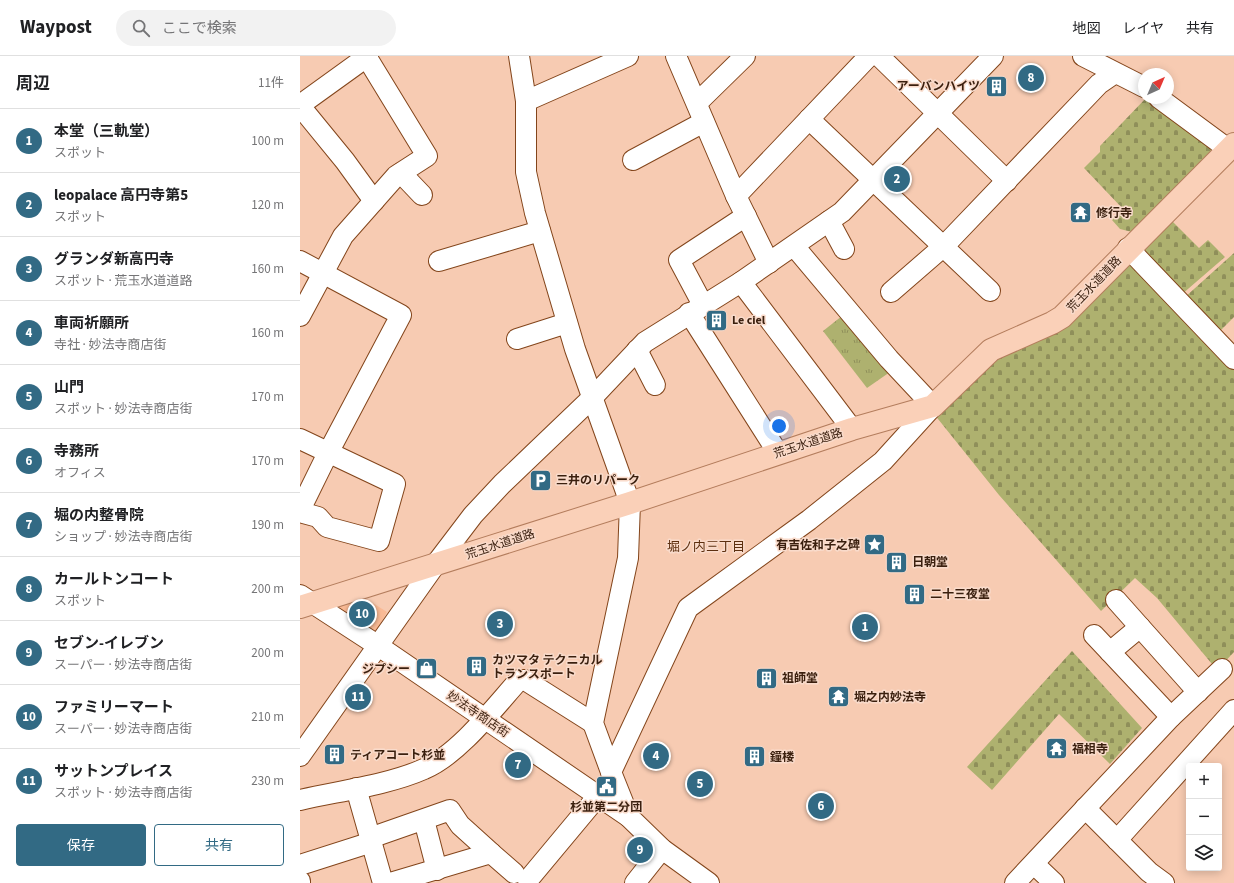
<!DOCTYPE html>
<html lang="ja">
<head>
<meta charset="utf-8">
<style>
	body { margin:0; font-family:"Source Sans 3","Noto Sans JP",sans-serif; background:#f2f2f2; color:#202124 }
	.controls { position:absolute; right:12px; bottom:12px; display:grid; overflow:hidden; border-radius:4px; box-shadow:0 2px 10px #0003 }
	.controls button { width:36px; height:36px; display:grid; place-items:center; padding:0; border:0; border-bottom:1px solid #e0e0e0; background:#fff; color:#202124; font:20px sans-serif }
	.compass { position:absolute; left:838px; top:12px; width:36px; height:36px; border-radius:50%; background:#fff; box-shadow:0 2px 10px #0003; rotate:44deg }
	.you { position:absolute; left:479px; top:370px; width:14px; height:14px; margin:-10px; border:3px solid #fff; border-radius:50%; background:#1a73e8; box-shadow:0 0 0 6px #1a73e833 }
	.badge { display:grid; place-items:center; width:26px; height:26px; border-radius:50%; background:#326a84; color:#fff; font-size:13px; font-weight:700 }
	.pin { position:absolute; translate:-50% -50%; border:2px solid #fff; box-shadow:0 1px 4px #0006 }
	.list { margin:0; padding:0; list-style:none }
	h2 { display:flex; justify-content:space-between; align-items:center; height:52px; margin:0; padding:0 16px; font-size:17px }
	h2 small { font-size:13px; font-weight:400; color:#757577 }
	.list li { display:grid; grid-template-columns:26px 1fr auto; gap:12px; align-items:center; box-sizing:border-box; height:64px; padding:0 16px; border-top:1px solid #e0e0e0 }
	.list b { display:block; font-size:15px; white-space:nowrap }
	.list p { margin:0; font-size:13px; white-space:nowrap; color:#757577 }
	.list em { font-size:13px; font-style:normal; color:#757577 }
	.actions { display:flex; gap:8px; padding:12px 16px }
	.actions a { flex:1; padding:9px 0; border:1px solid #326a84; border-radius:4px; text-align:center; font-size:14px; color:#326a84 }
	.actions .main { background:#326a84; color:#fff }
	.icon { flex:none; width:22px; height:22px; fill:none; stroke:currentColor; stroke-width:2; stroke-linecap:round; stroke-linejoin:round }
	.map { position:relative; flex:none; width:934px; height:827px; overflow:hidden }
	header { display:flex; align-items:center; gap:24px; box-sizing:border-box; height:56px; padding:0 20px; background:#fff; border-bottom:1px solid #e0e0e0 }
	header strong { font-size:19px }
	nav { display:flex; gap:22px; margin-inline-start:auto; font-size:14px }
	.search { width:280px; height:36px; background:#f2f2f2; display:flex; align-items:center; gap:10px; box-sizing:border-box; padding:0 14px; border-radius:22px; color:#757577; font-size:15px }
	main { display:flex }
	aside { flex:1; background:#fff }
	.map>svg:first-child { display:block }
	.built { fill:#f9ba95 }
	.grass { fill:url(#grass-tufts) }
	.cemetery { fill:url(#cemetery-stones) }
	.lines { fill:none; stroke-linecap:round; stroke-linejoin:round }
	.minor-casing { stroke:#83451b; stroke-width:22 }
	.major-casing { stroke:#b47d5d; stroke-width:24 }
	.minor { stroke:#fff; stroke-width:20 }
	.major { stroke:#fad0b8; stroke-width:22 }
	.labels { text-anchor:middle; stroke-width:3; stroke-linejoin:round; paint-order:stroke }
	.poi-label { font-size:12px; font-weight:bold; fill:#3a1f0e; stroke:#f9dbcb; text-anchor:start }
	.street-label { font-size:12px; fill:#3a1f0e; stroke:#f9dbcb }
	.neighbourhood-label { font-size:13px; fill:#5d2f0f; stroke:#f9dbcb }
</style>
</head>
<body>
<header>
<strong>Waypost</strong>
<div class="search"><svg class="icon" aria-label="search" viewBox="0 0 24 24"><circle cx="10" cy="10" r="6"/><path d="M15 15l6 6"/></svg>ここで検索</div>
<nav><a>地図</a><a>レイヤ</a><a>共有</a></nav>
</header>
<main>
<aside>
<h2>周辺<small>11件</small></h2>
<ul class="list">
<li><span class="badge">1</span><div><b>本堂（三軌堂）</b><p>スポット</p></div><em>100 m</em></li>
<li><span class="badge">2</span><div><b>leopalace 高円寺第5</b><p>スポット</p></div><em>120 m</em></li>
<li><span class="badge">3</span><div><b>グランダ新高円寺</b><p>スポット · 荒玉水道道路</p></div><em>160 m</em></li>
<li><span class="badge">4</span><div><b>車両祈願所</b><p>寺社 · 妙法寺商店街</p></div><em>160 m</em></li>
<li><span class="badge">5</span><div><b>山門</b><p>スポット · 妙法寺商店街</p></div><em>170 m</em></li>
<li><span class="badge">6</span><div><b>寺務所</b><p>オフィス</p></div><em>170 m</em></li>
<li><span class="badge">7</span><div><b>堀の内整骨院</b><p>ショップ · 妙法寺商店街</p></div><em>190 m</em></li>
<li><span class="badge">8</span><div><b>カールトンコート</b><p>スポット</p></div><em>200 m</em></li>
<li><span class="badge">9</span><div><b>セブン-イレブン</b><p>スーパー · 妙法寺商店街</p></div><em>200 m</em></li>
<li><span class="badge">10</span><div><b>ファミリーマート</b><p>スーパー · 妙法寺商店街</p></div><em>210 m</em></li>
<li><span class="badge">11</span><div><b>サットンプレイス</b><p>スポット · 妙法寺商店街</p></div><em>230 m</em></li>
</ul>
<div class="actions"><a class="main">保存</a><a>共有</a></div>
</aside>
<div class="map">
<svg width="934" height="827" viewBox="0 0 934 827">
	<defs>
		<pattern id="grass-tufts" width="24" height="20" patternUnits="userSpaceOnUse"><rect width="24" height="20" fill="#aeb16f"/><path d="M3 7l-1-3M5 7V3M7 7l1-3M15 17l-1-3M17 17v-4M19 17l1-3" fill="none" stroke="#8f8f5a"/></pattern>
		<pattern id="cemetery-stones" width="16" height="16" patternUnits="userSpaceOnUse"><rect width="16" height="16" fill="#aeb16f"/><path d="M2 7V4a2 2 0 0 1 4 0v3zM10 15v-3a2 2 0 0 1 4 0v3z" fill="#8f8f5a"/></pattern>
	</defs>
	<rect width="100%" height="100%" fill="#f7cbb2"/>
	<!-- built -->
	<path class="built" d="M60,539l27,17 -11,19 -7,-4 -3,2 -29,-19 11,-13z"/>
	<!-- grass -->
	<path class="grass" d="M542,260l48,56 -23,16 -44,-57z"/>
	<!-- cemetery -->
	<g class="cemetery">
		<path d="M846,42l68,52 -78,83 -16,-4 -8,-9 11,-11 -39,-41 16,-16v-6z"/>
		<path d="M867,160l32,32 9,-8 17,17 -44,38 -47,-46z"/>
		<path d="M934,197v64l-13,13 -10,-10 -4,3 -23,-25z"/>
		<path d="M829,200l105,110v286l-17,18 -60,-72 -22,-20 -34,33 -102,-116 -65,-81 54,-55z"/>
		<path d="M772,595l70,77 -32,36 -51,-50 -67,76 -25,-23z"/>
	</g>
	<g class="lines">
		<defs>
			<g id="minor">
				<path d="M219,0l7,45v71l9,41 40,136 55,154 -2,55 -35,165 18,49 18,45"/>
				<path d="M376,0l60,140 33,67"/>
				<path d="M579,0l128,125"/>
				<path d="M783,0l61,31"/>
				<path d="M859,42l69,51"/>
				<path d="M226,45l102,-45"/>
				<path d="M397,47l48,-47"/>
				<path d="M0,49l68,-49"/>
				<path d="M0,50l45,55 29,40"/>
				<path d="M509,63l181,172"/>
				<path d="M333,104l71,-38"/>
				<path d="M101,117l21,22"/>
				<path d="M436,140l133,-140"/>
				<path d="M529,165l15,28"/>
				<path d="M828,192l106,111"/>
				<path d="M0,205l101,54 -73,138 -28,57"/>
				<path d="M139,205l101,-30"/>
				<path d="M441,226l111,147"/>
				<path d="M591,236l53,-46 155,-162 16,-11"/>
				<path d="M403,249l-24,-45 67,-44"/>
				<path d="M389,257l89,140"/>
				<path d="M0,260l43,-80 53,-60 31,-20 -61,-100"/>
				<path d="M217,283l50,-16"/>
				<path d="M337,294l18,35"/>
				<path d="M0,383l95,45 -16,57 -52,-14 -9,-10 -18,-5"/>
				<path d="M0,539l77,50 252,172 33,32 47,34"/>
				<path d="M816,544l24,27"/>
				<path d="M794,579l16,17"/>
				<path d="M871,661l-61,-65 30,-25 58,65"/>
				<path d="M0,700l135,-191 38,-50 29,-31 91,-87 52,-55 96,-60 101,-70 151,-156"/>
				<path d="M311,716l77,-164 121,-88 74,-59 50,-55 -44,-47 -95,-113"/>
				<path d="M56,732l27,95"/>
				<path d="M0,744c39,-9 88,-15 124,-31 34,-14 70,-61 95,-89h6l68,43"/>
				<path d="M785,752l64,64 15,11"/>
				<path d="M124,764l13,50"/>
				<path d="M70,782l80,-28 10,15 31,28"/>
				<path d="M817,784l117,-130"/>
				<path d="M734,808l20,19"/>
				<path d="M0,809l72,-23"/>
				<path d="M228,824l70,-84"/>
				<path d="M0,825v2"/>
				<path d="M90,827l101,-30 23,20"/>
				<path d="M335,827l27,-34"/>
				<path d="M715,827l156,-166 51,-48"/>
			</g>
			<path id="major" d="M0,551l330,-104 222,-74 81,-23 58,-56 61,-27 10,-6 172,-173"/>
		</defs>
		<!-- minor casing -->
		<use href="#minor" class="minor-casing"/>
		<!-- major casing -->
		<use href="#major" class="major-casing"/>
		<!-- minor -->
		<use href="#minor" class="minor"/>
		<!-- major -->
		<use href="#major" class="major"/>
	</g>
	<!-- icons -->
	<defs>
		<symbol id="building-square" viewBox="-11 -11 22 22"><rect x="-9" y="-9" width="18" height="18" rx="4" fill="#326a84" stroke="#f9dbcb"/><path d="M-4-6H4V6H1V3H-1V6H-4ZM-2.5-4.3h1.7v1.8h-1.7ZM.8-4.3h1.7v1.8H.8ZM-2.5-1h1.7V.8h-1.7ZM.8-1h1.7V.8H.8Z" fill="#fff"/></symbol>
		<symbol id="temple-square" viewBox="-11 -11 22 22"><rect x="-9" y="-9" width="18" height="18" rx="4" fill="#326a84" stroke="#f9dbcb"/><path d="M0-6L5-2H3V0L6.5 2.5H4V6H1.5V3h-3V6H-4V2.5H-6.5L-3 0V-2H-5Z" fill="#fff"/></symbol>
		<symbol id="parking-square" viewBox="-11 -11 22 22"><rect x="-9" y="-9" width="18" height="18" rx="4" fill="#326a84" stroke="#f9dbcb"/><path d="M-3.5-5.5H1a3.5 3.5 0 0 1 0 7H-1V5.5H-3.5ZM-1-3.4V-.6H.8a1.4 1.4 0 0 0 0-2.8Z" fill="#fff"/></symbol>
		<symbol id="sight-square" viewBox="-11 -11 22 22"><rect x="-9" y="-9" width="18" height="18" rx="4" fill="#326a84" stroke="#f9dbcb"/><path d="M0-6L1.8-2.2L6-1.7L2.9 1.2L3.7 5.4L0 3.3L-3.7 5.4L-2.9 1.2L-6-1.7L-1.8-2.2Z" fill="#fff"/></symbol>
		<symbol id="shop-square" viewBox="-11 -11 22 22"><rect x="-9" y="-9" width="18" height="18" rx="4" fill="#326a84" stroke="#f9dbcb"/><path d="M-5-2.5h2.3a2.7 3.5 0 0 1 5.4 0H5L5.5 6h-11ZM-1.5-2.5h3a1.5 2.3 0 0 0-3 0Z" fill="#fff"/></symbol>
		<symbol id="civic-square" viewBox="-11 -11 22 22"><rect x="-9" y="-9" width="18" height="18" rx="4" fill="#326a84" stroke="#f9dbcb"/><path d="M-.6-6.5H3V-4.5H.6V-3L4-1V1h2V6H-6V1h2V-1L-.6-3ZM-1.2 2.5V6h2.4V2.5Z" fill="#fff"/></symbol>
	</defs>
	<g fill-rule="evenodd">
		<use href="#building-square" x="684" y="18" width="25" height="25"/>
		<use href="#temple-square" x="768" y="144" width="25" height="25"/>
		<use href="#building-square" x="404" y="252" width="25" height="25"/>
		<use href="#parking-square" x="228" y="412" width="25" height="25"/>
		<use href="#sight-square" x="562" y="476" width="25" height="25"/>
		<use href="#building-square" x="584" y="494" width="25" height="25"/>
		<use href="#building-square" x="602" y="526" width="25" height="25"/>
		<use href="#building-square" x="164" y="598" width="25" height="25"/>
		<use href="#shop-square" x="114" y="600" width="25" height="25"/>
		<use href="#building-square" x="454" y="610" width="25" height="25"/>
		<use href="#temple-square" x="526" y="628" width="25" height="25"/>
		<use href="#temple-square" x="744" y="680" width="25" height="25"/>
		<use href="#building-square" x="22" y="686" width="25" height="25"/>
		<use href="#building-square" x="442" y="688" width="25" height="25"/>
		<use href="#civic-square" x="294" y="718" width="25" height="25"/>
	</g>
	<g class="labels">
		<!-- poi labels -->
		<g class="poi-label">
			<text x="680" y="34" text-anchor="end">アーバンハイツ</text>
			<text x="796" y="161">修行寺</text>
			<text x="432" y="268">Le ciel</text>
			<text x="256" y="428">三井のリパーク</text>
			<text x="560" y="493" text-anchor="end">有吉佐和子之碑</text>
			<text x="612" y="510">日朝堂</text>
			<text x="630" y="542">二十三夜堂</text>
			<text x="192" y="608">カツマタ テクニカル<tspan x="192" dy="14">トランスポート</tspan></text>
			<text x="110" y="617" text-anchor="end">ジプシー</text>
			<text x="482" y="626">祖師堂</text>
			<text x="554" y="645">堀之内妙法寺</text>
			<text x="772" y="697">福相寺</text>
			<text x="50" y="703">ティアコート杉並</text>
			<text x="470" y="705">鐘楼</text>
			<text x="306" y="755" text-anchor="middle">杉並第二分団</text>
		</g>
		<!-- street labels -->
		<g class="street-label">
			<text transform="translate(794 228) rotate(-46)" y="4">荒玉水道道路</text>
			<text transform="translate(508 387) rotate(-18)" y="4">荒玉水道道路</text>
			<text transform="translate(200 488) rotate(-18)" y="4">荒玉水道道路</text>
			<text transform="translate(178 658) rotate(34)" y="4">妙法寺商店街</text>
		</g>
		<!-- neighbourhood labels -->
		<g class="neighbourhood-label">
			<text x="406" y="495">堀ノ内三丁目</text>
		</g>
	</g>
</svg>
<div class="controls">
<button>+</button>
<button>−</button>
<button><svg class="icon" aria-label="layers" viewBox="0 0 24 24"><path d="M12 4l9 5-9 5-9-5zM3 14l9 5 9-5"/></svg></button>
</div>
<svg class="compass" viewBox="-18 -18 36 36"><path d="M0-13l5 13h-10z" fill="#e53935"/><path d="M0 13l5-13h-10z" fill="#757577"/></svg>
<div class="you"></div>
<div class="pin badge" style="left:565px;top:571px">1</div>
<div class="pin badge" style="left:597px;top:123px">2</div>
<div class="pin badge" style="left:200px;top:568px">3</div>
<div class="pin badge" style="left:356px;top:700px">4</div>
<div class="pin badge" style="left:400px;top:728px">5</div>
<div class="pin badge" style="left:521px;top:750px">6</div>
<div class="pin badge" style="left:218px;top:709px">7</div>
<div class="pin badge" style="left:731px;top:22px">8</div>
<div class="pin badge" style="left:340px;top:794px">9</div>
<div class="pin badge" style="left:62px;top:558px">10</div>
<div class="pin badge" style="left:58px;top:641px">11</div>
</div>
</main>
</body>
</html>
